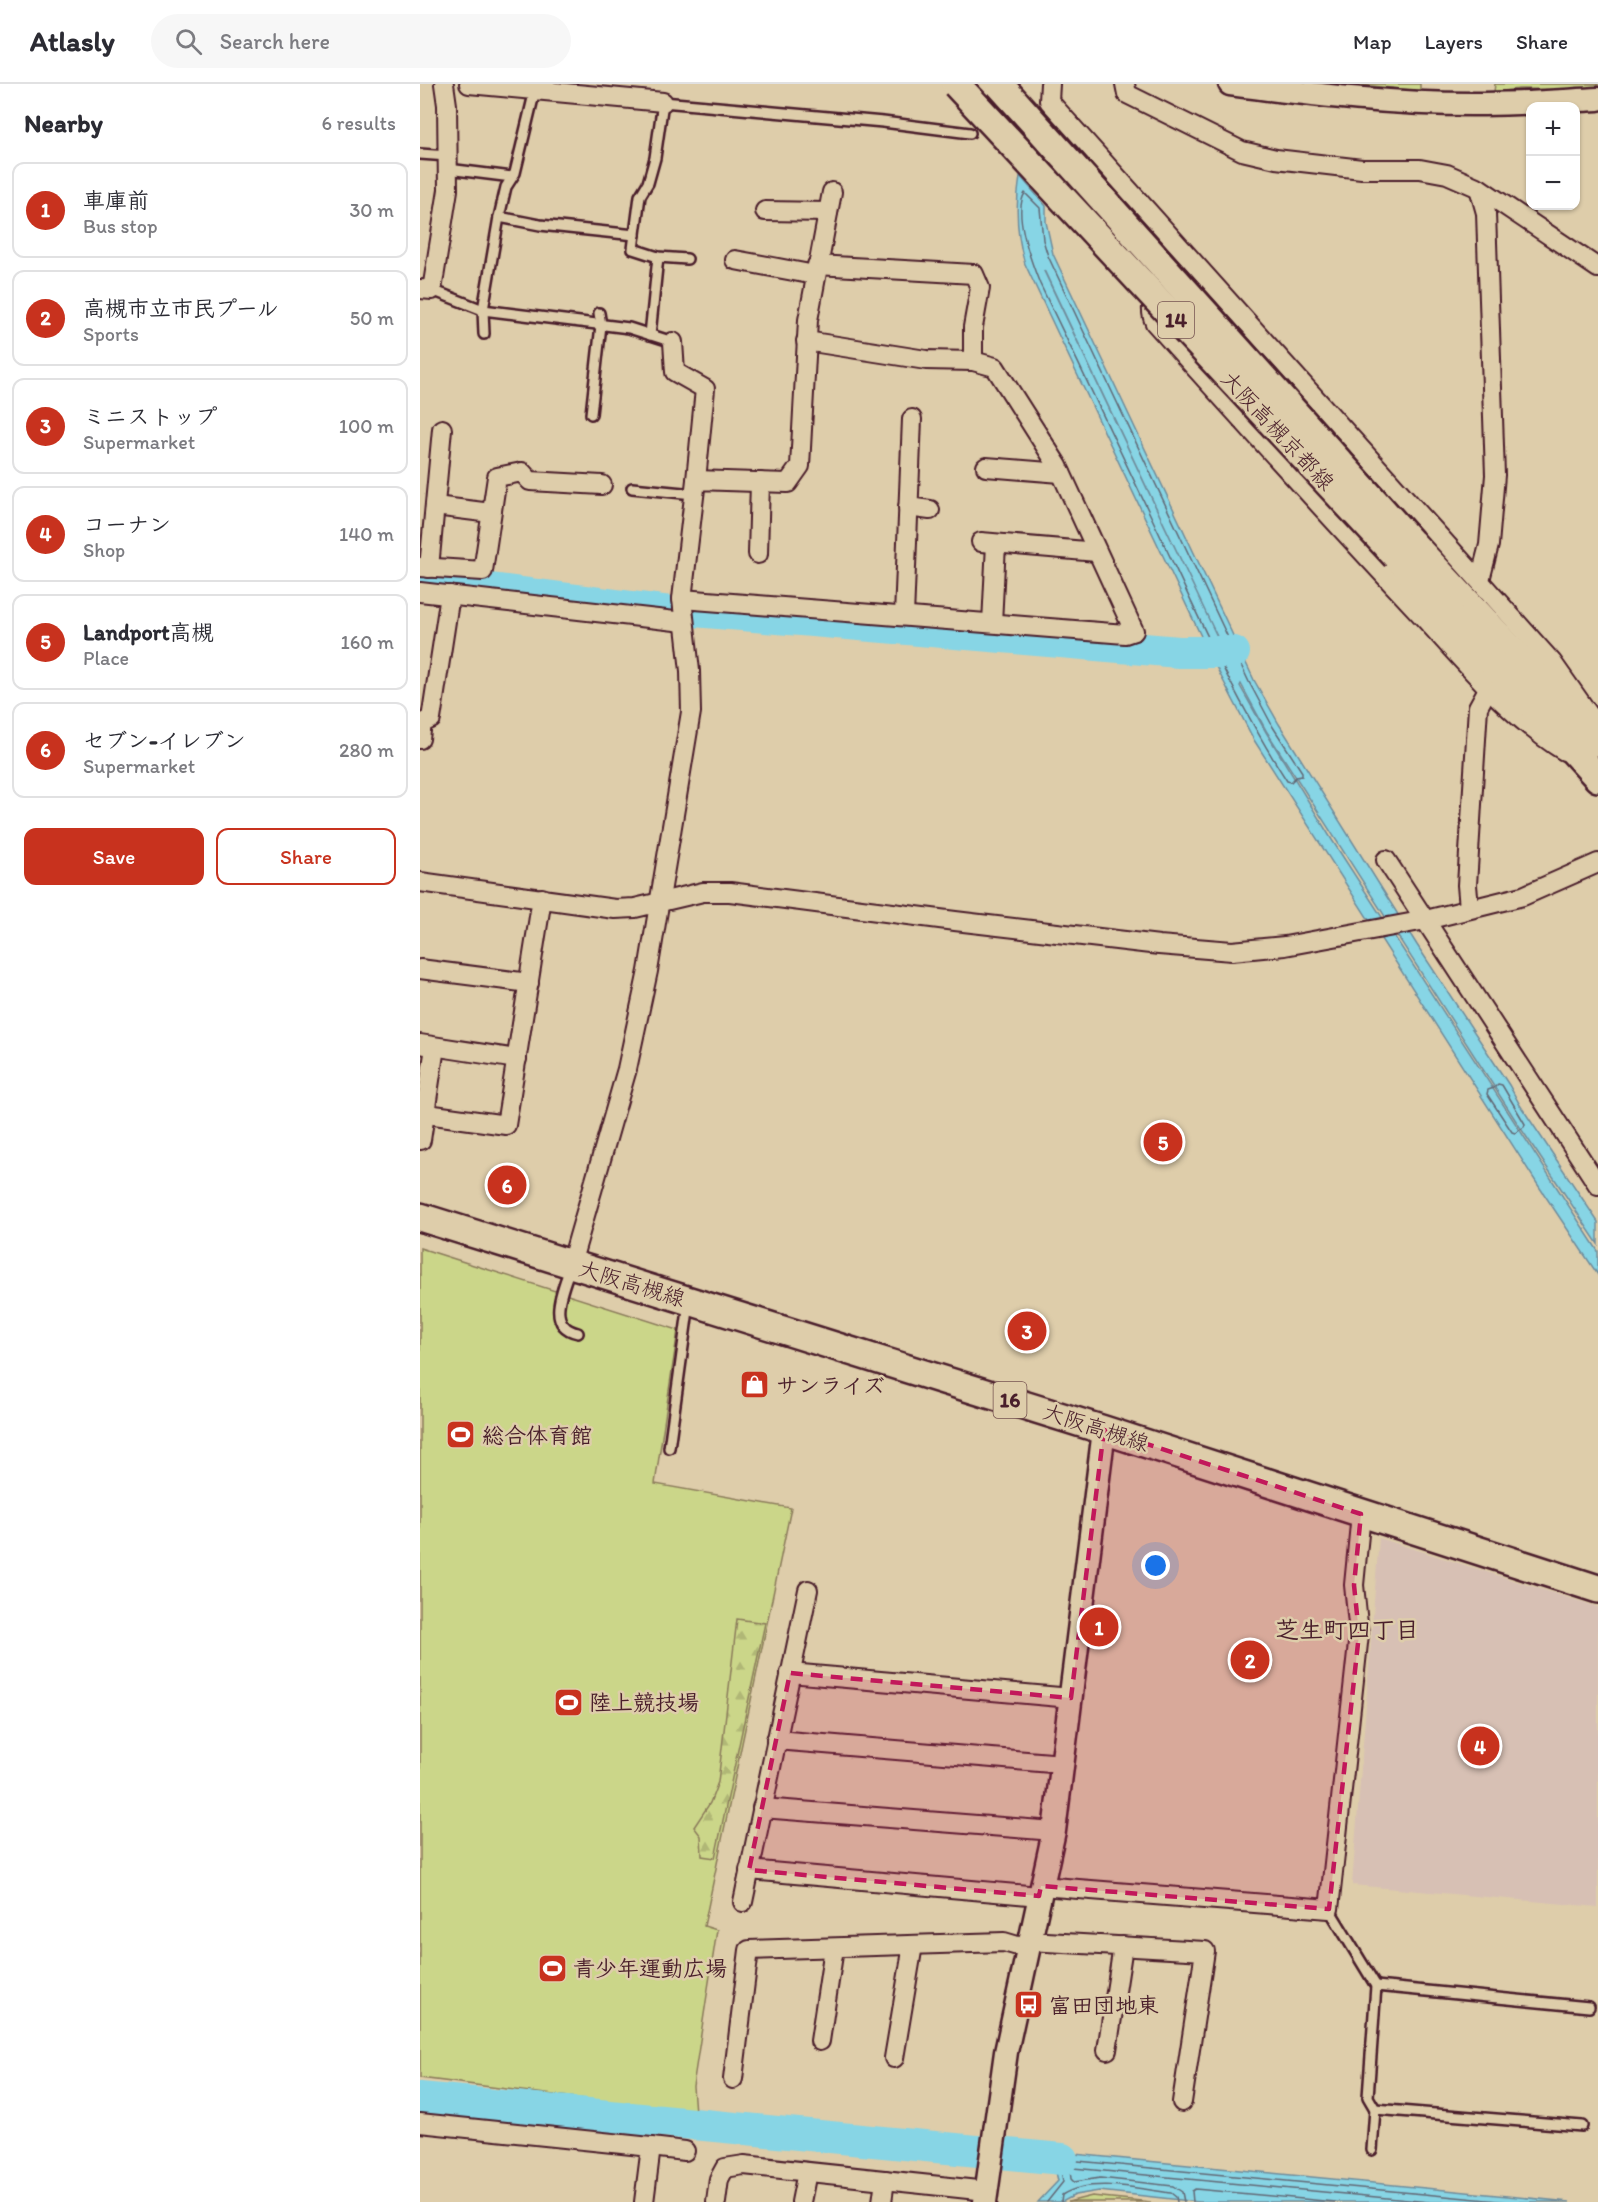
<!DOCTYPE html>
<html lang="en">
<head>
<meta charset="utf-8">
<style>
	body { margin:0; font-family:Itim,"Klee One",sans-serif; background:#f7f7f7; color:#2b2b33 }
	.controls { position:absolute; right:18px; top:18px; display:grid; overflow:hidden; border-radius:12px; box-shadow:0 2px 4px #0004 }
	.controls button { width:54px; height:54px; display:grid; place-items:center; padding:0; border:0; border-bottom:2px solid #e1e1e2; background:#fff; color:#2b2b33; font:30px sans-serif }
	.you { position:absolute; left:736px; top:1482px; width:21px; height:21px; margin:-15px; border:4px solid #fff; border-radius:50%; background:#1a73e8; box-shadow:0 0 0 9px #1a73e833 }
	.badge { display:grid; place-items:center; width:39px; height:39px; border-radius:50%; background:#c8321e; color:#fff; font-size:20px; font-weight:700 }
	.pin { position:absolute; translate:-50% -50%; border:3px solid #fff; box-shadow:0 2px 6px #0006 }
	.list { margin:0; padding:0; list-style:none }
	h2 { display:flex; justify-content:space-between; align-items:center; height:78px; margin:0; padding:0 24px; font-size:26px }
	h2 small { font-size:20px; font-weight:400; color:#7c7c81 }
	.list li { display:grid; grid-template-columns:39px 1fr auto; gap:18px; align-items:center; box-sizing:border-box; height:96px; margin:0 12px 12px; padding:0 12px; border:2px solid #e1e1e2; border-radius:12px }
	.list b { display:block; font-size:22px; white-space:nowrap }
	.list p { margin:0; font-size:20px; white-space:nowrap; color:#7c7c81 }
	.list em { font-size:20px; font-style:normal; color:#7c7c81 }
	.actions { display:flex; gap:12px; padding:18px 24px }
	.actions a { flex:1; padding:14px 0; border:2px solid #c8321e; border-radius:12px; text-align:center; font-size:21px; color:#c8321e }
	.actions .main { background:#c8321e; color:#fff }
	.icon { flex:none; width:33px; height:33px; fill:none; stroke:currentColor; stroke-width:2; stroke-linecap:round; stroke-linejoin:round }
	.map { position:relative; flex:none; width:1178px; height:2118px; overflow:hidden }
	header { display:flex; align-items:center; gap:36px; box-sizing:border-box; height:84px; padding:0 30px; background:#fff; border-bottom:2px solid #e1e1e2 }
	header strong { font-size:28px }
	nav { display:flex; gap:33px; margin-inline-start:auto; font-size:21px }
	.search { width:420px; height:54px; background:#f7f7f7; display:flex; align-items:center; gap:15px; box-sizing:border-box; padding:0 21px; border-radius:33px; color:#7c7c81; font-size:22px }
	main { display:flex }
	aside { flex:1; background:#fff }
	.map>svg:first-child { display:block }
	.built { fill:#d7c0b4 }
	.grass { fill:#cbd689; stroke:#8a7a5a; stroke-width:1.5 }
	.forest { fill:url(#forest-firs); stroke:#8a7a5a; stroke-width:1.5 }
	.water { fill:#87d5e5; stroke:#6f8c9b; stroke-width:1.5; fill-rule:evenodd }
	.lines { fill:none; stroke-linecap:round; stroke-linejoin:round }
	.shore { stroke:#626875; stroke-width:1.5 }
	.river { stroke:#87d5e5; stroke-width:32 }
	.service-casing { stroke:#4a1f2b; stroke-width:14 }
	.minor-casing { stroke:#4a1f2b; stroke-width:22 }
	.tertiary-casing { stroke:#4a1f2b; stroke-width:27 }
	.primary-casing { stroke:#4a1f2b; stroke-width:32 }
	.service { stroke:#decdaa; stroke-width:9 }
	.minor { stroke:#decdaa; stroke-width:18 }
	.tertiary { stroke:#decdaa; stroke-width:22 }
	.primary { stroke:#decdaa; stroke-width:27 }
	.primary-bridge-casing { stroke:#4a1f2b; stroke-width:32; stroke-linecap:butt }
	.primary-bridge { stroke:#decdaa; stroke-width:27 }
	.marked { fill:#c2185b; fill-opacity:0.2; stroke:#c2185b; stroke-width:4.5; stroke-dasharray:12 8; stroke-linejoin:round }
	.labels { text-anchor:middle; stroke-width:5; stroke-linejoin:round; paint-order:stroke }
	.shield { fill:#decdaa; stroke:#765351; stroke-width:1.5 }
	.shield-label { font-size:21px; font-weight:bold; fill:#4a1f2b }
	.street-label { font-size:22px; fill:#4a1f2b; stroke:#decdaa }
	.poi-label { font-size:22px; font-weight:bold; fill:#4a1f2b; stroke:#decdaa; text-anchor:start }
	.neighbourhood-label { font-size:24px; font-weight:bold; fill:#4a1f2b; stroke:#decdaa }
</style>
</head>
<body>
<header>
<strong>Atlasly</strong>
<div class="search"><svg class="icon" aria-label="search" viewBox="0 0 24 24"><circle cx="10" cy="10" r="6"/><path d="M15 15l6 6"/></svg>Search here</div>
<nav><a>Map</a><a>Layers</a><a>Share</a></nav>
</header>
<main>
<aside>
<h2>Nearby<small>6 results</small></h2>
<ul class="list">
<li><span class="badge">1</span><div><b>車庫前</b><p>Bus stop</p></div><em>30 m</em></li>
<li><span class="badge">2</span><div><b>高槻市立市民プール</b><p>Sports</p></div><em>50 m</em></li>
<li><span class="badge">3</span><div><b>ミニストップ</b><p>Supermarket</p></div><em>100 m</em></li>
<li><span class="badge">4</span><div><b>コーナン</b><p>Shop</p></div><em>140 m</em></li>
<li><span class="badge">5</span><div><b>Landport高槻</b><p>Place</p></div><em>160 m</em></li>
<li><span class="badge">6</span><div><b>セブン-イレブン</b><p>Supermarket</p></div><em>280 m</em></li>
</ul>
<div class="actions"><a class="main">Save</a><a>Share</a></div>
</aside>
<div class="map">
<svg width="1178" height="2118" viewBox="0 0 1178 2118">
	<defs>
		<pattern id="forest-firs" width="22" height="20" patternUnits="userSpaceOnUse" patternTransform="scale(1.5)"><rect width="22" height="20" fill="#cbd689"/><path d="M5 1l3.5 6h-7zM16 11l3.5 6h-7z" fill="#b0b776"/></pattern>
	</defs>
	<rect width="100%" height="100%" fill="#decdaa"/>
	<filter id="ink" filterUnits="userSpaceOnUse"><feTurbulence type="fractalNoise" baseFrequency=".0167" numOctaves="2"/><feDisplacementMap in="SourceGraphic" scale="12" xChannelSelector="R" yChannelSelector="G"/><feConvolveMatrix kernelMatrix="1 2 1 2 8 2 1 2 1" color-interpolation-filters="sRGB"/></filter>
	<g filter="url(#ink)">
		<!-- built -->
		<path class="built" d="M959,1454l219,69v300l-246,-22z"/>
		<!-- grass -->
		<g class="grass">
			<path d="M931,0h69v7l-67,-7z"/>
			<path d="M1075,0h103v6l-78,-1 -26,3z"/>
			<path d="M0,1164l258,82 -23,154 136,24 -87,418 13,4 -24,156 2,27 -275,-35z"/>
			<path d="M672,2112l59,6h-83z"/>
		</g>
		<!-- forest -->
		<path class="forest" d="M317,1535l28,4 -50,235 -13,-2 -1,-20 -7,-9 16,-24 8,-21z"/>
		<!-- water -->
		<g class="water">
			<path d="M600,92l26,30v16l7,32 201,426 25,44 138,221 92,140 11,20 78,117v22l-80,-120 -251,-392 -26,-48 -1,2 26,46 66,108 266,411v24l-60,-90 -284,-445 -42,-81 -3,-1 -4,-6 3,-1 -183,-387c-9,-30 -10,-57 -5,-88zM624,186v1l178,376z"/>
			<path d="M602,2065l548,53h-371l-100,-11 -24,4 -13,7h-24l20,-21 -2,-9 -7,-4 -30,-3z"/>
		</g>
		<g class="lines">
			<!-- shore -->
			<g class="shore">
				<path d="M605,109l15,15 3,32 5,16 201,426 24,45 29,45v4l-6,1 -5,5 -4,-1c-52,-81 -88,-163 -129,-250 -39,-83 -78,-165 -118,-247 -8,-20 -28,-71 -15,-91z"/>
				<path d="M1078,1000l4,1 23,39 -1,3 -9,6 -3,-1 -25,-38 1,-4 6,-2z"/>
				<path d="M627,2118l16,-20 -2,-13 -7,-7 3,-3 451,43"/>
				<path d="M641,2118l1,-7c29,-18 77,-6 109,-2l5,4 1,5"/>
				<path d="M764,2118l-2,-10 -9,-6 -73,-8 -26,4 -3,-3 -1,-9 3,-2 356,34"/>
				<path d="M773,2118l-1,-11 3,-2 140,13"/>
			</g>
			<!-- river -->
			<g class="river">
				<path d="M0,496l252,32 22,-1 485,41h55"/>
				<path d="M0,2014l642,61"/>
			</g>
			<defs>
				<g id="service">
					<path d="M0,70l28,2"/>
					<path d="M28,85l64,8"/>
					<path d="M79,133l41,8 95,10"/>
					<path d="M267,175l-29,-2 -25,-8 7,-53 8,-13 7,-25 8,-56 220,20 87,11"/>
					<path d="M12,206l51,20 146,18 44,14"/>
					<path d="M64,250l-1,-24 16,-93 7,-30 9,-14 20,-83"/>
					<path d="M230,251l8,-78"/>
					<path d="M171,330l10,-89 -2,-12"/>
					<path d="M212,404l62,6"/>
					<path d="M151,1181c-7,22 -27,61 7,68"/>
					<path d="M249,1364l20,-145"/>
					<path d="M909,1825l47,77 -8,111 7,12 -3,41"/>
					<path d="M956,1902l213,21"/>
					<path d="M955,2025l207,17"/>
				</g>
				<g id="minor">
					<path d="M49,0l194,18"/>
					<path d="M630,0l-1,17 503,561 38,54 5,13"/>
					<path d="M705,0l2,10 115,57 34,8 86,10h58l27,5 32,14 119,80"/>
					<path d="M1059,104l7,25 9,262 -6,70 -9,35"/>
					<path d="M345,127l63,1"/>
					<path d="M315,176l80,15"/>
					<path d="M397,181l157,9 6,14 -7,39v34"/>
					<path d="M0,205l12,1 16,-100 -1,-85 -3,-21"/>
					<path d="M738,208c-7,9 -8,20 -3,31 85,95 171,190 258,283 47,50 92,108 151,145"/>
					<path d="M253,258l2,30 30,17 -9,91"/>
					<path d="M566,383l75,6"/>
					<path d="M15,422l56,7"/>
					<path d="M488,423l22,3"/>
					<path d="M561,458l116,10"/>
					<path d="M338,470l2,-72"/>
					<path d="M0,483l63,4 14,-94 25,-5 8,9 72,4"/>
					<path d="M9,484l13,-139"/>
					<path d="M0,508l264,30"/>
					<path d="M262,515l443,35 9,-3 -76,-165 -63,-99 -22,-6 -47,-1 -120,-19"/>
					<path d="M484,532l8,-197"/>
					<path d="M572,539l4,-79"/>
					<path d="M0,655l2,-16 9,-4 19,-124"/>
					<path d="M966,776l212,325"/>
					<path d="M0,798l195,27 20,-1 68,-16h27l225,29 204,24 73,6 53,-5 141,-26 97,-24 75,-33"/>
					<path d="M1049,824l-2,-23 11,-178 11,-20"/>
					<path d="M0,885l109,14"/>
					<path d="M0,960l97,15"/>
					<path d="M0,1029l86,12 36,-227"/>
					<path d="M1,1056l14,-93"/>
					<path d="M151,1180l56,-195 21,-98 43,-259 -1,-41 -8,-72 14,-119 92,3 12,-17 8,-146 24,-128"/>
					<path d="M370,1589l281,25"/>
					<path d="M356,1656l287,24"/>
					<path d="M342,1724l292,23"/>
					<path d="M329,1786l290,26"/>
					<path d="M621,1802l288,23 30,-275 -5,-49 7,-71"/>
					<path d="M323,1818l65,-312"/>
					<path d="M609,1857l176,10 -23,151"/>
					<path d="M400,1957l14,-93"/>
					<path d="M687,1966l16,-104"/>
					<path d="M474,1974l19,-113"/>
					<path d="M313,1995l16,-129 255,-8 24,7"/>
					<path d="M0,2039l231,24 -7,55"/>
					<path d="M231,2063l34,4"/>
					<path d="M296,2118l3,-23 6,-11 19,-3 243,26"/>
					<path d="M381,2118l6,-30"/>
					<path d="M462,2118l3,-22"/>
				</g>
				<g id="tertiary">
					<path d="M810,0c84,11 169,21 254,20 38,0 76,-3 114,-5"/>
					<path d="M565,2118l21,-150 48,-221 50,-401"/>
				</g>
				<g id="primary">
					<path d="M991,458l187,200"/>
					<path d="M976,472l202,222"/>
					<path d="M0,1133l684,213 494,159"/>
				</g>
			</defs>
			<!-- service casing -->
			<use href="#service" class="service-casing"/>
			<!-- minor casing -->
			<use href="#minor" class="minor-casing"/>
			<!-- tertiary casing -->
			<use href="#tertiary" class="tertiary-casing"/>
			<!-- primary casing -->
			<use href="#primary" class="primary-casing"/>
			<!-- service -->
			<use href="#service" class="service"/>
			<!-- minor -->
			<use href="#minor" class="minor"/>
			<!-- tertiary -->
			<use href="#tertiary" class="tertiary"/>
			<!-- primary -->
			<use href="#primary" class="primary"/>
			<defs>
				<g id="primary-bridge">
					<path d="M536,0l440,472"/>
					<path d="M579,0l412,458"/>
				</g>
			</defs>
			<!-- primary-bridge casing -->
			<use href="#primary-bridge" class="primary-bridge-casing"/>
			<!-- primary-bridge -->
			<use href="#primary-bridge" class="primary-bridge"/>
		</g>
	</g>
	<!-- marked area -->
	<path class="marked" d="M684,1346l257,84 -7,71 5,49 -30,275 -288,-23 -2,10 -290,-26 41,-197 281,25z"/>
	<!-- icons -->
	<defs>
		<symbol id="shop-square" viewBox="-11 -11 22 22"><rect x="-9" y="-9" width="18" height="18" rx="4" fill="#c8321e" stroke="#decdaa"/><path d="M-5-2.5h2.3a2.7 3.5 0 0 1 5.4 0H5L5.5 6h-11ZM-1.5-2.5h3a1.5 2.3 0 0 0-3 0Z" fill="#fff"/></symbol>
		<symbol id="stadium-square" viewBox="-11 -11 22 22"><rect x="-9" y="-9" width="18" height="18" rx="4" fill="#c8321e" stroke="#decdaa"/><path d="M0-5a6.5 5 0 1 0 0 10a6.5 5 0 1 0 0-10ZM-3.5-1.8h7v3.6h-7Z" fill="#fff"/></symbol>
		<symbol id="bus-square" viewBox="-11 -11 22 22"><rect x="-9" y="-9" width="18" height="18" rx="4" fill="#c8321e" stroke="#decdaa"/><path d="M-5-6H5V4H4V6H2V4H-2V6H-4V4H-5ZM-3.5-4V0h7V-4ZM-3.5 1.2v1.5H-2V1.2ZM2 1.2v1.5H3.5V1.2Z" fill="#fff"/></symbol>
	</defs>
	<g fill-rule="evenodd">
		<use href="#shop-square" x="318" y="1284" width="33" height="33"/>
		<use href="#stadium-square" x="24" y="1334" width="33" height="33"/>
		<use href="#stadium-square" x="132" y="1602" width="33" height="33"/>
		<use href="#stadium-square" x="116" y="1868" width="33" height="33"/>
		<use href="#bus-square" x="592" y="1904" width="33" height="33"/>
	</g>
	<g class="labels">
		<!-- shield labels -->
		<g class="shield">
			<rect x="738" y="218" width="36" height="36" rx="4.5"/>
			<rect x="573.5" y="1298" width="33" height="36" rx="4.5"/>
		</g>
		<g class="shield-label">
			<text x="756" y="243">14</text>
			<text x="590" y="1323">16</text>
		</g>
		<!-- street labels -->
		<g class="street-label">
			<text transform="translate(858 346) rotate(47)" y="8">大阪高槻京都線</text>
			<text transform="translate(212 1199) rotate(17)" y="8">大阪高槻線</text>
			<text transform="translate(676 1343) rotate(18)" y="8">大阪高槻線</text>
		</g>
		<!-- poi labels -->
		<g class="poi-label">
			<text x="356" y="1309">サンライズ</text>
			<text x="62" y="1359">総合体育館</text>
			<text x="169" y="1626">陸上競技場</text>
			<text x="153" y="1892">青少年運動広場</text>
			<text x="629" y="1929">富田団地東</text>
		</g>
		<!-- neighbourhood labels -->
		<g class="neighbourhood-label">
			<text x="927" y="1554">芝生町四丁目</text>
		</g>
	</g>
</svg>
<div class="controls">
<button>+</button>
<button>−</button>
</div>
<div class="you"></div>
<div class="pin badge" style="left:679px;top:1543px">1</div>
<div class="pin badge" style="left:830px;top:1576px">2</div>
<div class="pin badge" style="left:607px;top:1247px">3</div>
<div class="pin badge" style="left:1060px;top:1662px">4</div>
<div class="pin badge" style="left:743px;top:1058px">5</div>
<div class="pin badge" style="left:87px;top:1101px">6</div>
</div>
</main>
</body>
</html>
